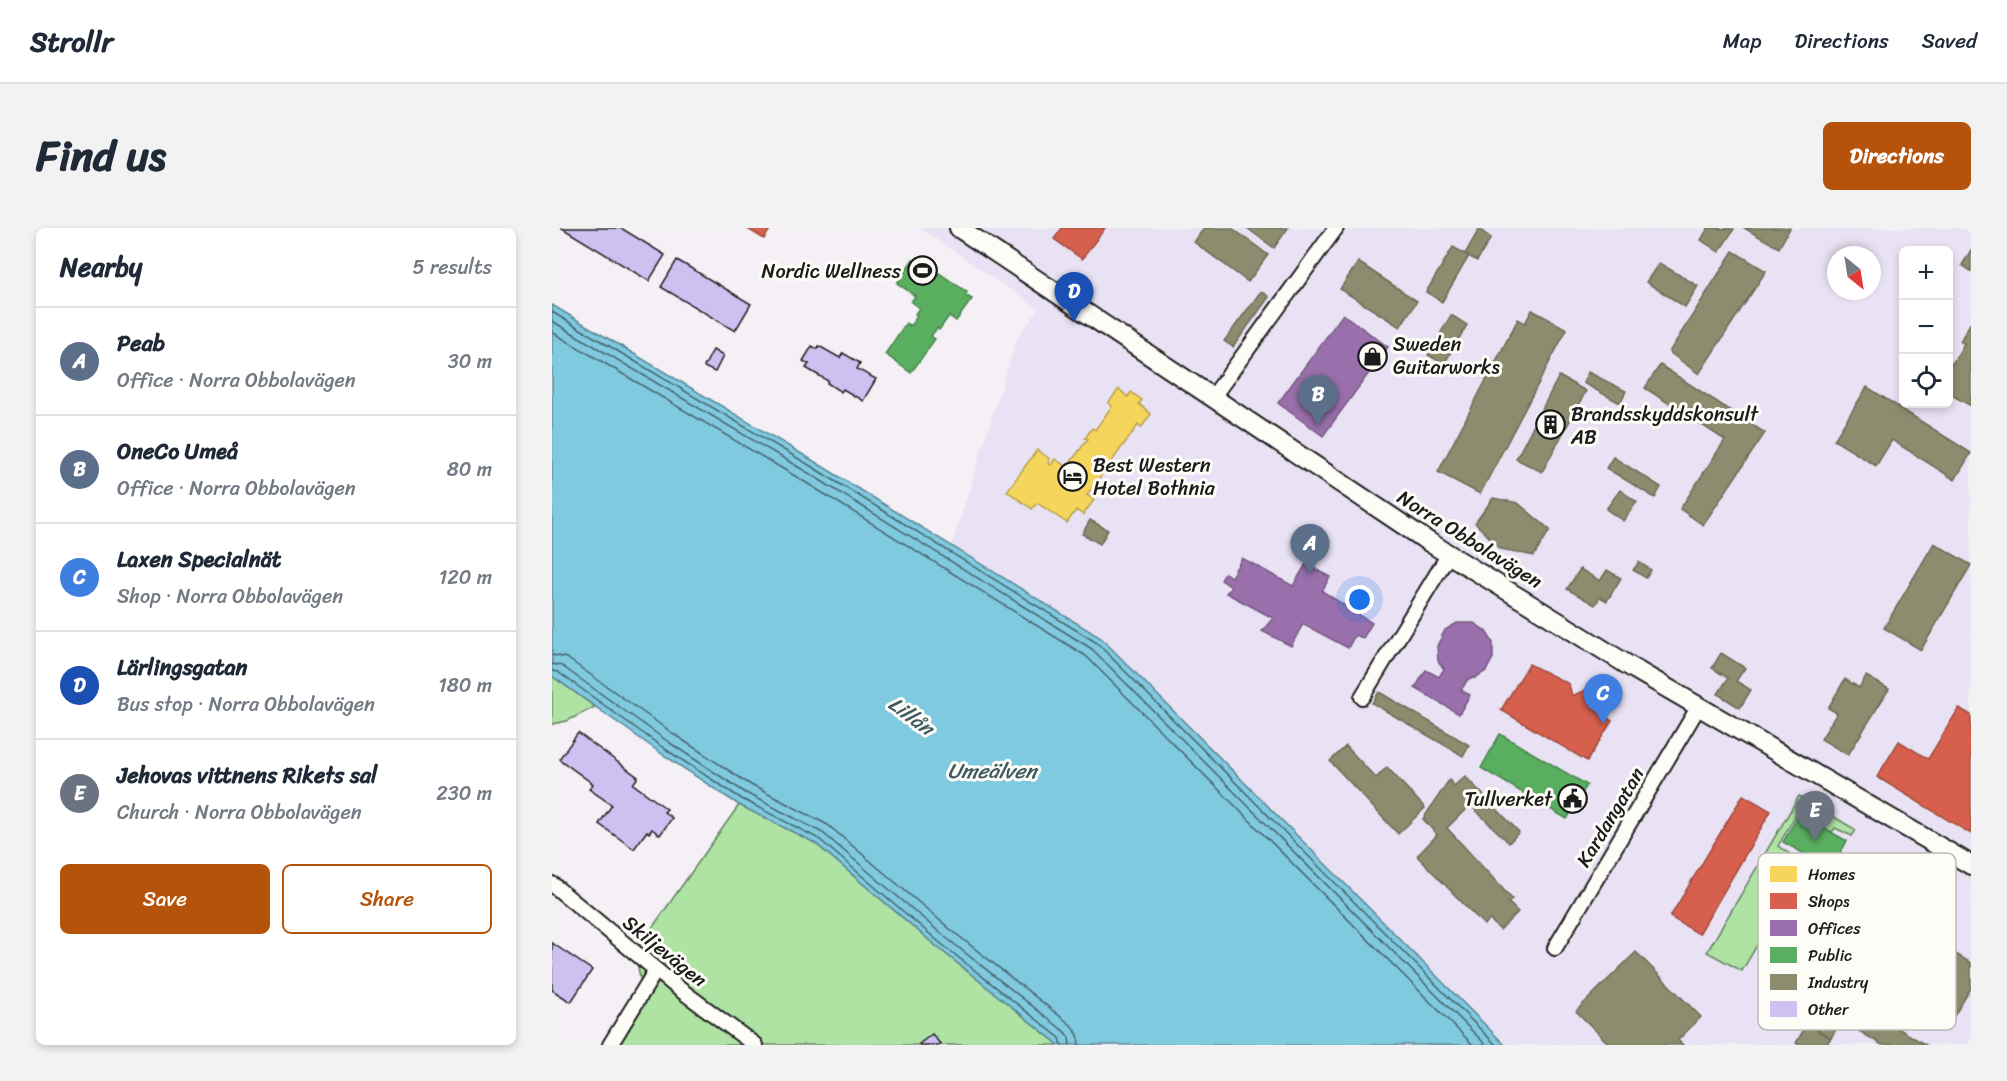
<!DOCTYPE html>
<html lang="en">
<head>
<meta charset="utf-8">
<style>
	body { margin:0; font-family:Sriracha,sans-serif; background:#f2f2f3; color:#1f2937 }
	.controls { position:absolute; right:18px; top:18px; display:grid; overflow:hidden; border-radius:9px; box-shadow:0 3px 9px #0003 }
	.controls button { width:54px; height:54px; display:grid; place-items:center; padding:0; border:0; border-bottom:2px solid #e0e1e3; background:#fff; color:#1f2937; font:30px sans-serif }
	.compass { position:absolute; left:1275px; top:18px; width:54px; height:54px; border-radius:50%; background:#fff; box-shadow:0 3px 9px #0003; rotate:150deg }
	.you { position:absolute; left:808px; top:372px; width:21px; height:21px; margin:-15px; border:4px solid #fff; border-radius:50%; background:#1a73e8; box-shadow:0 0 0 9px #1a73e833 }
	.badge { display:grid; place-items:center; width:39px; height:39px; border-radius:50%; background:#b45309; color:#fff; font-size:20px; font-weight:700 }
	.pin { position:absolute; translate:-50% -50px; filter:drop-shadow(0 2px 3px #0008) }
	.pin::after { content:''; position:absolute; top:32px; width:21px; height:18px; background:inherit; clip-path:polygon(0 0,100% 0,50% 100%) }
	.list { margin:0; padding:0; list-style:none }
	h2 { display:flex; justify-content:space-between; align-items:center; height:78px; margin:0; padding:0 24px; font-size:26px }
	h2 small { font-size:20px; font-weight:400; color:#747a83 }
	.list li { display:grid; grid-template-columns:39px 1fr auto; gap:18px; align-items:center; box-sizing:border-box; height:108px; padding:0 24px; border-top:2px solid #e0e1e3 }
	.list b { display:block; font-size:22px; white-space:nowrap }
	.list p { margin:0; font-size:20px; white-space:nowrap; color:#747a83 }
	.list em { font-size:20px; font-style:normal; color:#747a83 }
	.actions { display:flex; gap:12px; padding:18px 24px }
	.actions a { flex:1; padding:14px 0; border:2px solid #b45309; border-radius:9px; text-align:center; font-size:21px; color:#b45309 }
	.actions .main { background:#b45309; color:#fff }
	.icon { flex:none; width:33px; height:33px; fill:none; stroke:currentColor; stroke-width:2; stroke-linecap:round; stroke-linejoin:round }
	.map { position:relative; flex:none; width:1419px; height:817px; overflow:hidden; border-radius:9px }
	header { display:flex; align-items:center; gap:36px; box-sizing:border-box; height:84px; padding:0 30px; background:#fff; border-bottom:2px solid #e0e1e3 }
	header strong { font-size:28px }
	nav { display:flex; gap:33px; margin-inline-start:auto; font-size:21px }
	.intro { display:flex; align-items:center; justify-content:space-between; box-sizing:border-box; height:144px; padding:0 36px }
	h1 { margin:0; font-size:42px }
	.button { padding:15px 27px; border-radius:9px; background:#b45309; color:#fff; font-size:21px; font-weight:700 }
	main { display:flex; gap:36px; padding:0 36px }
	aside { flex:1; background:#fff; border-radius:9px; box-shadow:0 3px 9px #0003 }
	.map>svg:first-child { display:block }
	.built { fill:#e9e2f4; fill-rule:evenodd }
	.green { fill:#aee3a4; stroke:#658060; stroke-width:1.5 }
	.water { fill:#80cae0; stroke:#588492; stroke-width:1.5 }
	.homes { fill:#f6d55c; stroke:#b59e49; stroke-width:1.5 }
	.shops { fill:#d6604d; stroke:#9e4c3e; stroke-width:1.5 }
	.offices { fill:#9970ab; stroke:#745780; stroke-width:1.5 }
	.public { fill:#5aae61; stroke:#47824c; stroke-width:1.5 }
	.industry { fill:#8c8c6e; stroke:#6a6a55; stroke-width:1.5 }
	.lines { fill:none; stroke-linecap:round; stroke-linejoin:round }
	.shore { stroke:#44626a; stroke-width:1.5 }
	.building { fill:#cec0f1; stroke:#1c1c1c; stroke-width:1.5 }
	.street-casing { stroke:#1c1c1c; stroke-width:18 }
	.secondary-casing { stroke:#1c1c1c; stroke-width:22 }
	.street { stroke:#fdfcf7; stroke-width:14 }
	.secondary { stroke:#fdfcf7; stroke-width:18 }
	.labels { text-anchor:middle; stroke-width:6; stroke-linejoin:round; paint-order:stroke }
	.poi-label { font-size:20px; fill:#1c1c1c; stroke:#fdfcf7; text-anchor:start }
	.street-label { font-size:20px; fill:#1c1c1c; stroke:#fdfcf7 }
	.water-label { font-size:21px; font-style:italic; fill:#3f5961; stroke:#fdfcf7 }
	.key { fill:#fdfcf7; stroke:#bab9b5; stroke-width:1.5 }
	.key-label { font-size:16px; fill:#1c1c1c }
</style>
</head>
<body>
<header>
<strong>Strollr</strong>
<nav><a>Map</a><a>Directions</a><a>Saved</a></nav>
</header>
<div class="intro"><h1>Find us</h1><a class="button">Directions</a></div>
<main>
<aside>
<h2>Nearby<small>5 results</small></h2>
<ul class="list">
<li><span class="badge" style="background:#5c6f8a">A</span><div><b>Peab</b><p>Office · Norra Obbolavägen</p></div><em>30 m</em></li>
<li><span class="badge" style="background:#5c6f8a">B</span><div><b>OneCo Umeå</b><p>Office · Norra Obbolavägen</p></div><em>80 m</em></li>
<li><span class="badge" style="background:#3f7fe0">C</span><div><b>Laxen Specialnät</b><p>Shop · Norra Obbolavägen</p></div><em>120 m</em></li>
<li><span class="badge" style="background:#1a4fb4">D</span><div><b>Lärlingsgatan</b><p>Bus stop · Norra Obbolavägen</p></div><em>180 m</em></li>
<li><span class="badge" style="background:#6b7280">E</span><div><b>Jehovas vittnens Rikets sal</b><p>Church · Norra Obbolavägen</p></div><em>230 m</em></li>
</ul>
<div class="actions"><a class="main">Save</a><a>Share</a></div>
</aside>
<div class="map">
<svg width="1419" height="817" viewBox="0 0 1419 817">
	<rect width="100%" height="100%" fill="#f4f0f6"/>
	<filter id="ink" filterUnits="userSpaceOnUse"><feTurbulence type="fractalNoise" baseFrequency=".0167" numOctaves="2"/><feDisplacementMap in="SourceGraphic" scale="12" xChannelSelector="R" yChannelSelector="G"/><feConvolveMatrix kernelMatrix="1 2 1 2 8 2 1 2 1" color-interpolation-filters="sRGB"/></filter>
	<g filter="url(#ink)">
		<!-- built -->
		<path class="built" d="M368,0h1051v817h-466l-404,-407 -149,-93 65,-207 22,-29zM1352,22h44v154h-44zM1284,27h36v36h-36z"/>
		<!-- green -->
		<g class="green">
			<path d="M0,448l43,31 -28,14 -15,3z"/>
			<path d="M1247,568l57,34 -4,6 -17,-8 -3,4 -35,-19 -19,33 21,14 -29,49 -2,3 6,4 -32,55 -35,-19z"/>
			<path d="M187,577l76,38 121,103 123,99h-449l33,-52 -8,-41z"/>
		</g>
		<!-- water -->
		<path class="water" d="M0,77l265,158 284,175 404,407h-446l-123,-99 -121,-103 -76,-38 -77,-51 -110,-78z"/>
		<!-- homes -->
		<path class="homes" d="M567,161l9,8 3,-5 11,8 -3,4 12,10 -10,14 -3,-3 -51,70 7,5 -11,15 -7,-5 -9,13 -30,-20 -5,6 -25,-18 30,-41 13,9 -2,4 3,2 4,-6 12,8 21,-28 -3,-1 7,-10 3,2 17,-24 -4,-3z"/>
		<!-- shops -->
		<g class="shops">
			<path d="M194,0h25l-7,11z"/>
			<path d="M510,0h43l-23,31 -28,-20z"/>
			<path d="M977,436l40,20 3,12 17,-8 13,26 10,7 -25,40 -86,-51z"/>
			<path d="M1407,480l12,7v119l-94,-57 22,-36 29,18z"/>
			<path d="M1191,567l28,16 -72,123 -29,-17z"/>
		</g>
		<!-- offices -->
		<g class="offices">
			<path d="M791,86l45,33 -65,89 -45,-33z"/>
			<path d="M690,330l51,28 13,-22 24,13 -8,14 50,32 -9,15 -8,-3 -7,13 -45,-24 -12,22 -29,-15 11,-13 -47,-25 5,-6 -10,-7 4,-7 6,4z"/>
			<path d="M905,395h17l12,8 7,12v15l-7,13 -11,7 -7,1 -7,11 9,5 -11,19 -44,-26 11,-18 13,7 5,-8 -6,-8 -1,-15 8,-16z"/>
		</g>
		<!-- public -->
		<g class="public">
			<path d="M361,31l24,17 2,-3 28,19 -2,3 7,4 -16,22 -7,-5 -10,14 -2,-2 -6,8 4,3 -24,34 -26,-19 21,-31 4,3 7,-10 -2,-2 4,-6 -8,-6 4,-6 -18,-13z"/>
			<path d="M948,506l87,51 -20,34 -86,-51z"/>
			<path d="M1247,586l48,27 -16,28 -48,-27z"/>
		</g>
		<!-- industry -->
		<g class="industry">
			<path d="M652,0h28l36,27 -20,27 -54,-40z"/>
			<path d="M695,0h41l-14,20z"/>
			<path d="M1156,0l26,1 -15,23 -18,-12z"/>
			<path d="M1192,0h46l-11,20z"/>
			<path d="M927,1l12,9 -14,23 -12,-7z"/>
			<path d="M901,19l16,9 -27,46 -16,-10z"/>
			<path d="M1419,22v21l-9,-6z"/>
			<path d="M1181,23l33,20 -67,103 -30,-22z"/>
			<path d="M806,34l59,39 -17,26 -60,-38z"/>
			<path d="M1107,35l39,23 -13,21 -39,-25z"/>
			<path d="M709,63l8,6 -36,50 -9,-6z"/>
			<path d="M980,82l35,19 -87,165 -42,-22 80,-153 7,4z"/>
			<path d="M899,87l16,10 -23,39 -16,-9z"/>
			<path d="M1419,94v84l-23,-13v-32l4,3 12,-20 -4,-3z"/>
			<path d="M1108,137l105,68 -62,92 -23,-16 45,-69 -80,-52z"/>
			<path d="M1036,144l38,19 -6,12 -37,-20z"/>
			<path d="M1007,148l27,15 -44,81 -26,-13z"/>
			<path d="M1315,159l104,66 -16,27 -63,-40 -16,26 -42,-26z"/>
			<path d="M1061,229l48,30 -6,11 -49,-30z"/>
			<path d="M1068,262l17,12 -14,19 -17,-12z"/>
			<path d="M941,270l25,5 32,27 -16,26 -33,-7 -26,-26z"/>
			<path d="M538,292l18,10 -8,14 -18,-10z"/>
			<path d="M1382,315l37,22 -50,85 -37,-22z"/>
			<path d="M1087,334l12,8 -5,8 -13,-8z"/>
			<path d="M1028,341l20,12 7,-11 14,8 -14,23 -7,-4 -5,8 -28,-16z"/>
			<path d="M1169,425l24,15 -9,13 15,9 -11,18 -22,-14 10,-16 -16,-10z"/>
			<path d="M1314,448l23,13 -41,66 -27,-16 16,-26 -9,-5 17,-29 14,9z"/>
			<path d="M827,464l90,53 -6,11 -91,-53z"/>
			<path d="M794,518l30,32 11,-11 38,41 -27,26 -68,-73z"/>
			<path d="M913,548l54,56 -10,11 -39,-38 -23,23 65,71 -4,3 10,10 -18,18 -10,-10 -6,5 -67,-69 20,-21 -14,-16 26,-39 5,6z"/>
			<path d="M1313,672l106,63v25l-20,33 -117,-69z"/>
			<path d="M1084,724l65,65 -23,23 5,5h-73l-34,-34z"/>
			<path d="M1253,744l121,73h-44l-89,-54z"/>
			<path d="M1264,782l23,14 -8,14 -24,-14z"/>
			<path d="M1255,796l24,14 -5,7h-27l-3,-2z"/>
		</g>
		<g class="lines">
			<!-- shore -->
			<g class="shore">
				<path d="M0,84l262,156 283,175 399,402"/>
				<path d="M0,93l258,153 282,175 394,396"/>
				<path d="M0,104l253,150 281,174 387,389"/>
				<path d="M0,427l15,3 108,77 76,50 77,40 122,104 121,96 7,10 1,10"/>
				<path d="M0,436l10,2 108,77 76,50 77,40 121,103 121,96 4,6 1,7"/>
				<path d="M0,443l6,1 107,77 77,50 77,40 120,103 121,96 2,7"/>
			</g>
		</g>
		<!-- building -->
		<g class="building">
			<path d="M10,0h59l44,27 -16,26z"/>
			<path d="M125,32l74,44 -16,27 -74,-44z"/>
			<path d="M260,118l5,3 2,-3 21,12 3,-5 17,10 -3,6 19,10 -13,22 -20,-12 -2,3 -14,-9 1,-2 -22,-13 3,-4 -6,-3z"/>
			<path d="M161,122l10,6 -8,16 -11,-5z"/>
			<path d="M26,505l60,44 -5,7 34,25 -3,3 8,6 -12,17 -8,-6 -3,4 -2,-2 -13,18 -35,-25 13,-19 -23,-16 4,-5 -34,-25z"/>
			<path d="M0,715l40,27 -21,32 -19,-12z"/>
			<path d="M380,806l9,11h-21l-1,-1z"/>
		</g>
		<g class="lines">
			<defs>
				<g id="street">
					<path d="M660,170l124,-170"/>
					<path d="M810,469l87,-143"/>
					<path d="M0,656l126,104 77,57"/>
					<path d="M1003,720l144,-242"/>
					<path d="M58,817l46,-75"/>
				</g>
				<path id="secondary" d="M407,0l470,314 207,128 335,195"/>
			</defs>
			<!-- street casing -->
			<use href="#street" class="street-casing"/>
			<!-- secondary casing -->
			<use href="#secondary" class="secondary-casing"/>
			<!-- street -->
			<use href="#street" class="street"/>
			<!-- secondary -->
			<use href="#secondary" class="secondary"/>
		</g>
	</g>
	<!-- icons -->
	<defs>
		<symbol id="stadium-ring" viewBox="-11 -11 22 22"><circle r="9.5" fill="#fdfcf7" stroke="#1c1c1c" stroke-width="1.5"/><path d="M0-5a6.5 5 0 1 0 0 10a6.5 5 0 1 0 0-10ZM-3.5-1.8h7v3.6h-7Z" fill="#1c1c1c"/></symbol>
		<symbol id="shop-ring" viewBox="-11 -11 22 22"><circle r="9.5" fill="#fdfcf7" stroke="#1c1c1c" stroke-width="1.5"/><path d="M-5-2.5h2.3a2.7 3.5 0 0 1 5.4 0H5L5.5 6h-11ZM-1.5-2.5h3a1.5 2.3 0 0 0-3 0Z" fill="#1c1c1c"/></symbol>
		<symbol id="building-ring" viewBox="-11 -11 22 22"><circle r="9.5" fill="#fdfcf7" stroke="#1c1c1c" stroke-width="1.5"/><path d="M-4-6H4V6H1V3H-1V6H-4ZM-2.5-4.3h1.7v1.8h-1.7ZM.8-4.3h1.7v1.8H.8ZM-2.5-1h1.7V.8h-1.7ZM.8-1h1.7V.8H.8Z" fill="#1c1c1c"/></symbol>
		<symbol id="hotel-ring" viewBox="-11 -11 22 22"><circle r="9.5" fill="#fdfcf7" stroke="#1c1c1c" stroke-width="1.5"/><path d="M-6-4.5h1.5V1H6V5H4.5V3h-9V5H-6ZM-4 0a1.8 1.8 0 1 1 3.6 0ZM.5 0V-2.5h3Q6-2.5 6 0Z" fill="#1c1c1c"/></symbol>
		<symbol id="civic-ring" viewBox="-11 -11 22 22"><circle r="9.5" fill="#fdfcf7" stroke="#1c1c1c" stroke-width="1.5"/><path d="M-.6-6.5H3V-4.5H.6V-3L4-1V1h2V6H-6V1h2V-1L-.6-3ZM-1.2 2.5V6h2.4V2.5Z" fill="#1c1c1c"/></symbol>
	</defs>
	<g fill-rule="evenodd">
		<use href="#stadium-ring" x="354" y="26" width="33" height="33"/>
		<use href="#shop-ring" x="804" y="112" width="33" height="33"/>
		<use href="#building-ring" x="982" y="180" width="33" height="33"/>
		<use href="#hotel-ring" x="504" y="232" width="33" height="33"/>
		<use href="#civic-ring" x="1004" y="554" width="33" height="33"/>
	</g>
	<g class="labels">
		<!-- poi labels -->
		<g class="poi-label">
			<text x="349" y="50" text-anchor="end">Nordic Wellness</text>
			<text x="841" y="123">Sweden<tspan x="841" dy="23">Guitarworks</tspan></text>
			<text x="1019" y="193">Brandsskyddskonsult<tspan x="1019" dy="23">AB</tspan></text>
			<text x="541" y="244">Best Western<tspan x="541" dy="23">Hotel Bothnia</tspan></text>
			<text x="1000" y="578" text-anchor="end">Tullverket</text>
		</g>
		<!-- street labels -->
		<g class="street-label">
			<text transform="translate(918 311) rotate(32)" y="7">Norra Obbolavägen</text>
			<text transform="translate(1058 589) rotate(-59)" y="7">Kardangatan</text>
			<text transform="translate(113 723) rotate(39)" y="7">Skiljevägen</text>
		</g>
		<!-- water labels -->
		<g class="water-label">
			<text transform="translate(359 488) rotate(37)" y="7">Lillån</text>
			<text x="440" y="550">Umeälven</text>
		</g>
	</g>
	<!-- legend -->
	<rect x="1206" y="625" width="198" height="177" rx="9" class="key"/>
	<rect x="1218" y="638" width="27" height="16" fill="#f6d55c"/>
	<rect x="1218" y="665" width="27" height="16" fill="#d6604d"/>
	<rect x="1218" y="692" width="27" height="16" fill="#9970ab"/>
	<rect x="1218" y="719" width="27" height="16" fill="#5aae61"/>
	<rect x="1218" y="746" width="27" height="16" fill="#8c8c6e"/>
	<rect x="1218" y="773" width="27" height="16" fill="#cec0f1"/>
	<g class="key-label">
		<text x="1256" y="652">Homes</text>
		<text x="1256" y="679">Shops</text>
		<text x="1256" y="706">Offices</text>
		<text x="1256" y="733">Public</text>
		<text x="1256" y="760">Industry</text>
		<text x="1256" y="787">Other</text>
	</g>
</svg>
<div class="controls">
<button>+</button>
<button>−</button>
<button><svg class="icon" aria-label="locate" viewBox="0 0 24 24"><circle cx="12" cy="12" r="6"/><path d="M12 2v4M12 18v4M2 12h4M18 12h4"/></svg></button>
</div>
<svg class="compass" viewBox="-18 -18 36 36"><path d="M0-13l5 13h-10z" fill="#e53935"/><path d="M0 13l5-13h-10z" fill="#747a83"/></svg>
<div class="you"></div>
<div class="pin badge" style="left:758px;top:346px;background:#5c6f8a">A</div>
<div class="pin badge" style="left:766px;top:197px;background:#5c6f8a">B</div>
<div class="pin badge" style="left:1051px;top:496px;background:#3f7fe0">C</div>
<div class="pin badge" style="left:522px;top:94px;background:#1a4fb4">D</div>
<div class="pin badge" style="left:1263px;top:613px;background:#6b7280">E</div>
</div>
</main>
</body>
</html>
